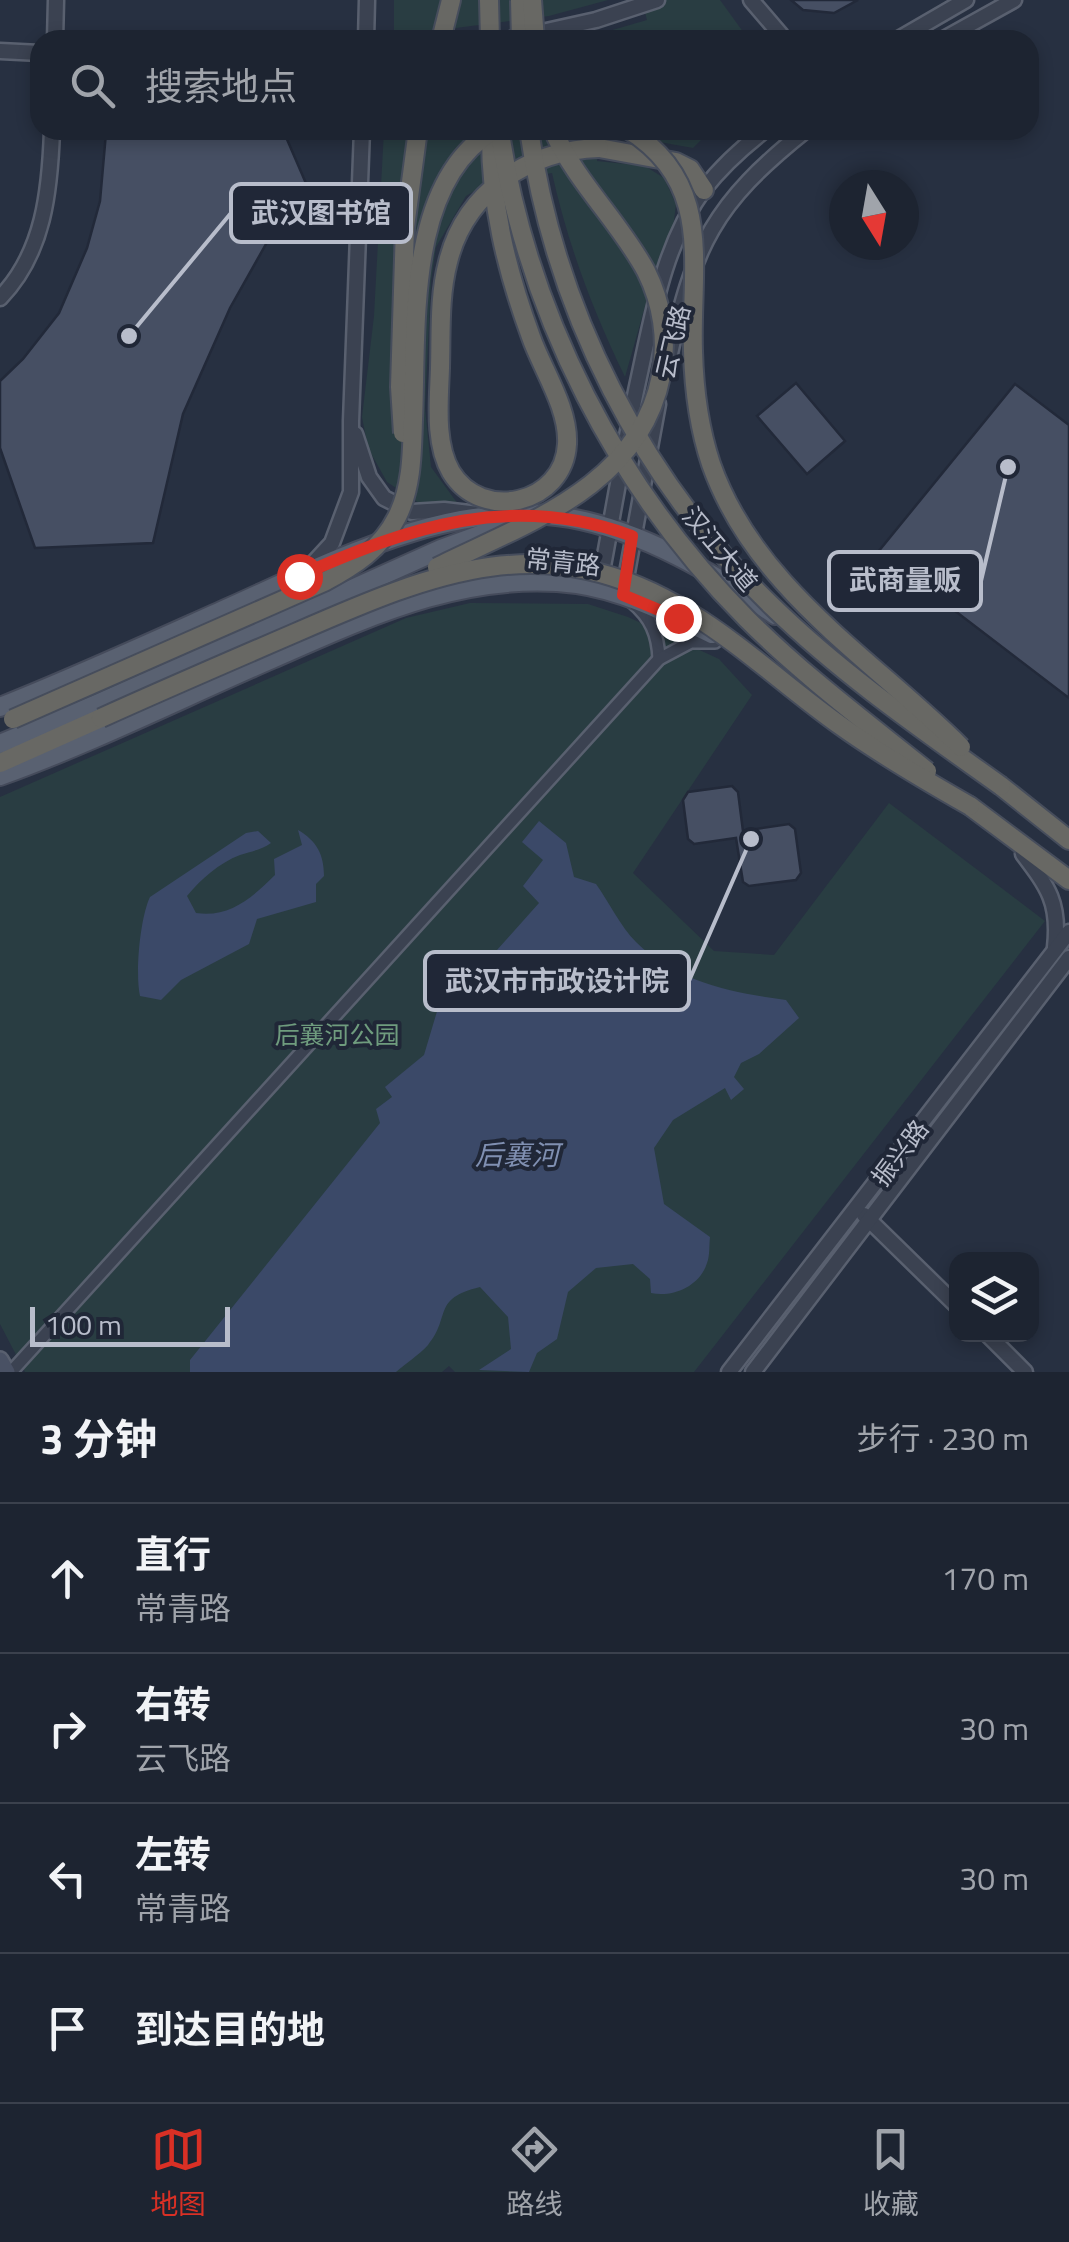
<!DOCTYPE html>
<html lang="zh">
<head>
<meta charset="utf-8">
<style>
	body { margin:0; font-family:"Titillium Web","Noto Sans SC",sans-serif; background:#2a303d; color:#f1f3f6 }
	.controls { position:absolute; right:30px; bottom:30px; display:grid; overflow:hidden; border-radius:20px; box-shadow:0 5px 15px #0003 }
	.controls button { width:90px; height:90px; display:grid; place-items:center; padding:0; border:0; border-bottom:2px solid #3b414d; background:#1d2431; color:#f1f3f6; font:50px sans-serif }
	.compass { position:absolute; left:829px; top:170px; width:90px; height:90px; border-radius:50%; background:#1d2431; box-shadow:0 5px 15px #0003; rotate:169deg }
	.scale { position:absolute; left:30px; bottom:25px; width:200px; box-sizing:border-box; padding-left:10px; border:5px solid #b8bdcb; border-top:0; font-size:28px; line-height:35px; white-space:nowrap; color:#b8bdcb; -webkit-text-stroke:8px #202737; paint-order:stroke }
	.stop { position:absolute; width:30px; height:30px; margin:-22px; border:8px solid #d93025; border-radius:50%; background:#fff }
	.stop.end { background:#d93025; border-color:#fff; box-shadow:0 2px 10px #0008 }
	.list { margin:0; padding:0; list-style:none }
	h2 { display:flex; justify-content:space-between; align-items:center; height:130px; margin:0; padding:0 40px; font-size:42px }
	h2 small { font-size:32px; font-weight:400; color:#a0a4ab }
	.list li { display:grid; grid-template-columns:65px 1fr auto; gap:30px; align-items:center; box-sizing:border-box; height:150px; padding:0 40px; border-top:2px solid #3b414d }
	.list b { display:block; font-size:38px; white-space:nowrap }
	.list p { margin:0; font-size:32px; white-space:nowrap; color:#a0a4ab }
	.list em { font-size:32px; font-style:normal; color:#a0a4ab }
	.icon { flex:none; width:55px; height:55px; fill:none; stroke:currentColor; stroke-width:2; stroke-linecap:round; stroke-linejoin:round }
	.map { position:relative; flex:none; width:1069px; height:1372px; overflow:hidden }
	.search { position:absolute; background:#1d2431; box-shadow:0 5px 15px #0003; left:30px; right:30px; top:30px; height:110px; display:flex; align-items:center; gap:25px; box-sizing:border-box; padding:0 35px; border-radius:30px; color:#a0a4ab; font-size:38px }
	.sheet { height:730px; background:#1d2431 }
	nav { display:flex; justify-content:space-around; align-items:center; box-sizing:border-box; height:140px; border-top:2px solid #3b414d; background:#1d2431; font-size:28px; color:#a0a4ab }
	nav a { display:grid; justify-items:center; gap:5px }
	nav .on { color:#d93025 }
	.map>svg:first-child { display:block }
	.green { fill:#293d42 }
	.water { fill:#3b4968 }
	.building { fill:#464f63; stroke:#222939; stroke-width:2.5 }
	.lines { fill:none; stroke-linecap:round; stroke-linejoin:round }
	.minor-casing { stroke:#59606f; stroke-width:16 }
	.tertiary-casing { stroke:#59606f; stroke-width:19 }
	.secondary-casing { stroke:#59606f; stroke-width:20 }
	.primary-casing { stroke:#454b5b; stroke-width:22 }
	.trunk-casing { stroke:#464d5c; stroke-width:22 }
	.minor { stroke:#3b4251; stroke-width:11 }
	.tertiary { stroke:#3b4251; stroke-width:14 }
	.secondary { stroke:#495164; stroke-width:15 }
	.primary { stroke:#596171; stroke-width:18 }
	.trunk { stroke:#686864; stroke-width:18 }
	.trunk-bridge-casing { stroke:#464d5c; stroke-width:22; stroke-linecap:butt }
	.trunk-bridge { stroke:#686864; stroke-width:18 }
	.route { stroke:#d93025; stroke-width:12 }
	.labels { text-anchor:middle; stroke-width:8; stroke-linejoin:round; paint-order:stroke }
	.street-label { font-size:25px; fill:#b8bdcb; stroke:#202737 }
	.park-label { font-size:25px; fill:#6f9c7e; stroke:#202737 }
	.water-label { font-size:28px; font-style:italic; fill:#8090b2; stroke:#202737 }
	.leader { fill:none; stroke:#b8bdcb; stroke-width:4 }
	.callout-dot { fill:#b8bdcb; stroke:#202737; stroke-width:4 }
	.callout { fill:#202737; stroke:#b8bdcb; stroke-width:4 }
	.callout-label { font-size:28px; text-anchor:middle; font-weight:bold; fill:#b8bdcb }
</style>
</head>
<body>
<div class="map">
<svg width="1069" height="1372" viewBox="0 0 1069 1372">
	<rect width="100%" height="100%" fill="#273041"/>
	<!-- green -->
	<g class="green">
		<path d="M394,0h214l-59,16 -155,20z"/>
		<path d="M642,0h78l29,40h-171l69,-20z"/>
		<path d="M384,130h327l-18,18 -95,-17 -1,30 48,5 19,12 12,26 -3,24 -14,29 -34,120c-32,-66 -57,-132 -73,-204l-68,12 -18,11 -30,51 -5,34 -6,127 6,59 27,37 -39,-1 -32,-21 -19,-34 -6,-31 12,-101z"/>
		<path d="M470,603l118,1 40,13 91,42 33,36 -119,178 81,78 60,4 115,-152 156,118 -351,451h-239l-6,-6 -7,6h-417l-25,-48v-527l406,-179z"/>
	</g>
	<!-- water -->
	<g class="water">
		<path d="M539,821l27,22 8,34 22,7c13,18 24,42 40,58 40,40 97,51 150,58l13,18 -40,36 -18,9 -7,14 10,12 -13,11 -6,-12 -52,32 -19,28 10,56 46,33c-1,8 0,19 -3,26 -7,23 -34,35 -56,30l-1,-14 -17,-15 -37,4 -28,24 -11,47 -20,14 -8,19 -50,-2 32,-21 -3,-32 -28,-30c-49,12 -28,29 -52,58 -9,10 -22,18 -32,27h-206v-12l190,-237 -4,-14 16,-12 -7,-10 39,-32 17,-57 21,6 10,-10 -1,-15 68,-76 -16,-17 20,-26 -21,-18z"/>
		<path d="M298,830c19,11 26,25 26,46l-8,8v18l-59,17 -8,25 -68,36 -20,20 -21,-4c-5,-23 0,-78 10,-99l96,-64 12,-2 13,12c-10,7 -19,8 -31,12 -21,8 -39,24 -53,41l9,17c33,5 56,-15 79,-38l-1,-16 28,-14z"/>
	</g>
	<!-- building -->
	<g class="building">
		<path d="M791,0h67l-24,13 -31,-3z"/>
		<path d="M106,133l180,4 22,51 -38,49 -40,71 -47,106 -30,129 -118,5 -35,-100v-67l23,-22 36,-46 28,-65 13,-47z"/>
		<path d="M796,383l49,58 -38,33 -50,-58z"/>
		<path d="M1015,384l54,41v273l-191,-146z"/>
		<path d="M732,786l6,6 5,39 46,-7 6,5 6,44 -5,7 -47,6 -6,-4 -7,-44 -42,6 -6,-5 -5,-39 5,-8z"/>
	</g>
	<g class="lines">
		<defs>
			<g id="minor">
				<path d="M632,602c19,16 26,32 27,57"/>
				<path d="M11,1372l648,-713 32,-17h24"/>
			</g>
			<g id="tertiary">
				<path d="M751,0l30,35"/>
				<path d="M55,40l1,-40"/>
				<path d="M366,40l1,-40"/>
				<path d="M506,40l90,-20 61,-20"/>
				<path d="M897,40l69,-40"/>
				<path d="M942,40l72,-40"/>
				<path d="M0,51l40,2"/>
				<path d="M0,298c44,-45 50,-108 52,-168"/>
				<path d="M669,358c25,-113 44,-154 137,-228"/>
				<path d="M355,434l14,43 15,21 28,14 32,-2 34,4"/>
				<path d="M308,569l24,-26 19,-51v-71l11,-291"/>
				<path d="M600,582c13,-68 24,-137 39,-205 14,-64 25,-133 65,-188 17,-22 39,-42 61,-59"/>
				<path d="M624,589l34,-185"/>
				<path d="M1023,854c25,33 37,49 32,93"/>
				<path d="M864,1215l92,90"/>
				<path d="M987,1334l38,38"/>
				<path d="M729,1372l340,-440"/>
				<path d="M753,1372l316,-414"/>
			</g>
			<path id="secondary" d="M0,1360l7,12"/>
			<g id="primary">
				<path d="M0,707c78,-31 154,-66 230,-100 103,-46 224,-110 340,-89 73,13 145,56 205,97"/>
				<path d="M0,744l101,-42 340,-153 77,-28"/>
				<path d="M0,776c92,-33 182,-78 272,-117 98,-43 195,-89 305,-75 48,7 92,30 135,50"/>
			</g>
			<g id="trunk">
				<path d="M489,0l1,40"/>
				<path d="M441,40l10,-40"/>
				<path d="M599,148l77,14 14,7 14,21"/>
				<path d="M0,763l101,-45"/>
				<path d="M1001,786l68,54"/>
				<path d="M970,806l99,74"/>
			</g>
		</defs>
		<!-- minor casing -->
		<use href="#minor" class="minor-casing"/>
		<!-- tertiary casing -->
		<use href="#tertiary" class="tertiary-casing"/>
		<!-- secondary casing -->
		<use href="#secondary" class="secondary-casing"/>
		<!-- primary casing -->
		<use href="#primary" class="primary-casing"/>
		<!-- trunk casing -->
		<use href="#trunk" class="trunk-casing"/>
		<!-- minor -->
		<use href="#minor" class="minor"/>
		<!-- tertiary -->
		<use href="#tertiary" class="tertiary"/>
		<!-- secondary -->
		<use href="#secondary" class="secondary"/>
		<!-- primary -->
		<use href="#primary" class="primary"/>
		<!-- trunk -->
		<use href="#trunk" class="trunk"/>
		<defs>
			<g id="trunk-bridge">
				<path d="M520,0l1,40"/>
				<path d="M532,0l3,40"/>
				<path d="M491,130c-1,72 15,139 40,207 11,32 38,71 36,107 -3,60 -85,79 -116,28 -17,-29 -12,-72 -11,-104 1,-35 -1,-72 8,-106 17,-70 81,-112 151,-114"/>
				<path d="M529,130c26,181 113,352 245,478 69,67 149,122 227,178"/>
				<path d="M629,130c86,54 61,137 64,221 1,39 6,77 18,113 44,125 161,194 250,283"/>
				<path d="M500,134c29,183 117,354 247,485 56,56 119,103 180,152"/>
				<path d="M403,433l-3,-46 5,-160 12,-90"/>
				<path d="M437,567c87,-43 203,-81 224,-191 7,-36 1,-73 -15,-105 -27,-50 -70,-89 -93,-141"/>
				<path d="M101,718c64,-29 129,-57 194,-85 140,-61 251,-109 395,-20 54,33 100,77 151,113 42,30 85,55 129,80"/>
				<path d="M13,719l311,-137c30,-16 57,-33 73,-65 15,-30 15,-64 16,-97 4,-90 -8,-238 81,-290"/>
			</g>
		</defs>
		<!-- trunk-bridge casing -->
		<use href="#trunk-bridge" class="trunk-bridge-casing"/>
		<!-- trunk-bridge -->
		<use href="#trunk-bridge" class="trunk-bridge"/>
	</g>
	<g class="lines">
		<!-- route -->
		<path class="route" d="M299,576c111,-50 215,-84 333,-40l-9,59 55,23"/>
	</g>
	<g class="labels">
		<!-- street labels -->
		<g class="street-label">
			<text transform="translate(673 342) rotate(-77)" y="9">云飞路</text>
			<text transform="translate(720 549) rotate(50)" y="9">汉江大道</text>
			<text transform="translate(563 562) rotate(6)" y="9">常青路</text>
			<text transform="translate(900 1153) rotate(-53)" y="9">振兴路</text>
		</g>
		<!-- park labels -->
		<g class="park-label">
			<text x="337" y="1044">后襄河公园</text>
		</g>
		<!-- water labels -->
		<g class="water-label">
			<text x="517" y="1165">后襄河</text>
		</g>
	</g>
	<!-- callouts -->
	<path class="leader" d="M129 336L231 213M1008 467L981 581M751 839L689 981"/>
	<g class="callout-dot">
		<circle cx="129" cy="336" r="10"/>
		<circle cx="1008" cy="467" r="10"/>
		<circle cx="751" cy="839" r="10"/>
	</g>
	<g class="callout">
		<rect x="231" y="184" width="180" height="58" rx="10"/>
		<rect x="829" y="552" width="152" height="58" rx="10"/>
		<rect x="425" y="952" width="264" height="58" rx="10"/>
	</g>
	<g class="callout-label">
		<text x="321" y="223">武汉图书馆</text>
		<text x="905" y="590">武商量贩</text>
		<text x="557" y="991">武汉市市政设计院</text>
	</g>
</svg>
<div class="controls">
<button><svg class="icon" aria-label="layers" viewBox="0 0 24 24"><path d="M12 4l9 5-9 5-9-5zM3 14l9 5 9-5"/></svg></button>
</div>
<svg class="compass" viewBox="-18 -18 36 36"><path d="M0-13l5 13h-10z" fill="#e53935"/><path d="M0 13l5-13h-10z" fill="#a0a4ab"/></svg>
<div class="scale">100 m</div>
<div class="stop" style="left:299px;top:576px"></div>
<div class="stop end" style="left:678px;top:618px"></div>
<div class="search"><svg class="icon" aria-label="search" viewBox="0 0 24 24"><circle cx="10" cy="10" r="6"/><path d="M15 15l6 6"/></svg>搜索地点</div>
</div>
<section class="sheet">
<h2>3 分钟<small>步行 · 230 m</small></h2>
<ul class="list">
<li><svg class="icon" aria-label="ahead" viewBox="0 0 24 24"><path d="M12 20V5M6 11l6-6 6 6"/></svg><div><b>直行</b><p>常青路</p></div><em>170 m</em></li>
<li><svg class="icon" aria-label="right" viewBox="0 0 24 24"><path d="M7 20v-9h11M14 6l5 5-5 5"/></svg><div><b>右转</b><p>云飞路</p></div><em>30 m</em></li>
<li><svg class="icon" aria-label="left" viewBox="0 0 24 24"><path d="M17 20v-9H6M10 6l-5 5 5 5"/></svg><div><b>左转</b><p>常青路</p></div><em>30 m</em></li>
<li><svg class="icon" aria-label="arrive" viewBox="0 0 24 24"><path d="M6 21V4h12l-3 4 3 4H6"/></svg><div><b>到达目的地</b></div></li>
</ul>
</section>
<nav>
<a class="on"><svg class="icon" aria-label="map" viewBox="0 0 24 24"><path d="M3 6l6-2 6 2 6-2v14l-6 2-6-2-6 2zM9 4v14M15 6v14"/></svg>地图</a>
<a><svg class="icon" aria-label="directions" viewBox="0 0 24 24"><path d="M12 3l9 9-9 9-9-9zM9 14v-3h6M13 9l2 2-2 2"/></svg>路线</a>
<a><svg class="icon" aria-label="saved" viewBox="0 0 24 24"><path d="M7 4h10v16l-5-4-5 4z"/></svg>收藏</a>
</nav>
</body>
</html>
